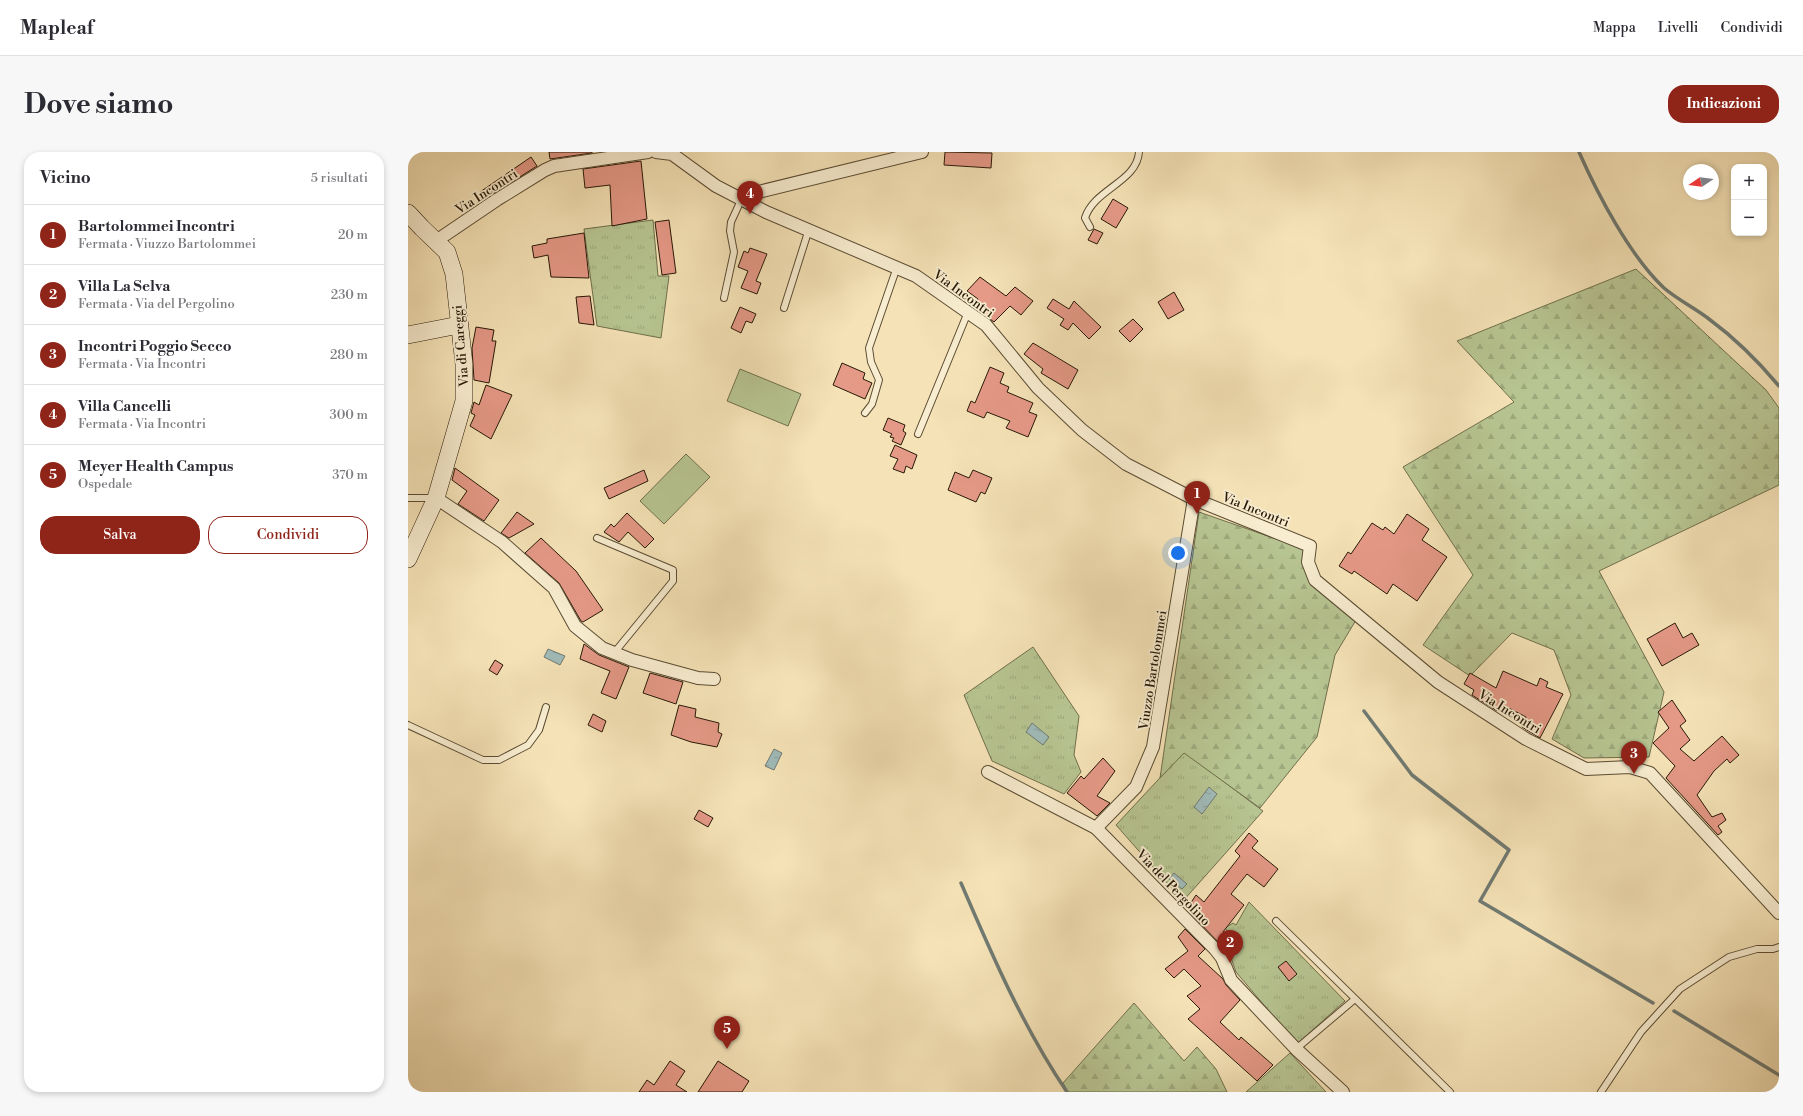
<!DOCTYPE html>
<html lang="it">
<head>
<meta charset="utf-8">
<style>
	body { margin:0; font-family:"Libre Bodoni",serif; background:#f7f7f7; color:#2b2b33 }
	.controls { position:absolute; right:12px; top:12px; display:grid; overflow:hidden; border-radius:8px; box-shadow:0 2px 6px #0003 }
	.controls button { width:36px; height:36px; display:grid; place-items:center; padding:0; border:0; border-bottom:1px solid #e1e1e2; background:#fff; color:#2b2b33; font:20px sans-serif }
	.compass { position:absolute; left:1275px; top:12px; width:36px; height:36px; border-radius:50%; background:#fff; box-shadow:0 2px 6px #0003; rotate:257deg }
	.you { position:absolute; left:770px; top:401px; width:14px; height:14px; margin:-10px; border:3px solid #fff; border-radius:50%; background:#1a73e8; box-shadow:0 0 0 6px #1a73e833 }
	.badge { display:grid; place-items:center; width:26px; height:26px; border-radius:50%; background:#8f2418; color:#fff; font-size:13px; font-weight:700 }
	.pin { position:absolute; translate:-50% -33px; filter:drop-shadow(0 1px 2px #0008) }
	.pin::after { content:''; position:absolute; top:21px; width:14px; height:12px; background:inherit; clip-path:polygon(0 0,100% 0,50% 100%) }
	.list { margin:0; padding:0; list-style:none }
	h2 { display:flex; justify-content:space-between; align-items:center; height:52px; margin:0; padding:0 16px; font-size:17px }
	h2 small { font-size:13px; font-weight:400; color:#7c7c81 }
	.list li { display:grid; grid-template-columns:26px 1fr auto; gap:12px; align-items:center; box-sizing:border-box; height:60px; padding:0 16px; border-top:1px solid #e1e1e2 }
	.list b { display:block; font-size:15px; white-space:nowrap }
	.list p { margin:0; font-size:13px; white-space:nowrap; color:#7c7c81 }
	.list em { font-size:13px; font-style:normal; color:#7c7c81 }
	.actions { display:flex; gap:8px; padding:12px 16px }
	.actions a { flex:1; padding:9px 0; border:1px solid #8f2418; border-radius:16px; text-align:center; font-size:14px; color:#8f2418 }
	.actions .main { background:#8f2418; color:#fff }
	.map { position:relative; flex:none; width:1371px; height:940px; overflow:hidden; border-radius:16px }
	header { display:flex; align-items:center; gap:24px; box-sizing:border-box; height:56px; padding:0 20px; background:#fff; border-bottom:1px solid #e1e1e2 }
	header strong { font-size:19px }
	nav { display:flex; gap:22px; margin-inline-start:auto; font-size:14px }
	.intro { display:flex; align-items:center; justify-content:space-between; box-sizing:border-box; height:96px; padding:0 24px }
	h1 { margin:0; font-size:28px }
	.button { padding:10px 18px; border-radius:16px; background:#8f2418; color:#fff; font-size:14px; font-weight:700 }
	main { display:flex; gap:24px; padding:0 24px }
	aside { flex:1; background:#fff; border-radius:16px; box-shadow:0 2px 6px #0003 }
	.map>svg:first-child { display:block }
	.grass { fill:url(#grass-tufts); stroke:#706f4c }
	.forest { fill:url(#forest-firs); stroke:#706f4c }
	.pitch { fill:#b7c592; stroke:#706f4c }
	.water { fill:url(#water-ripples); stroke:#707a72 }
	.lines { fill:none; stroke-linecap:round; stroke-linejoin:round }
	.stream { stroke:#707a72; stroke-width:3.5 }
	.building { fill:#e59987; stroke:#281907 }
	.lane-casing { stroke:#5b4c33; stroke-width:8 }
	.street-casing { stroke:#5b4c33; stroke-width:14 }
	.secondary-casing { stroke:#281907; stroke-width:18 }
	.lane { stroke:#f8edd0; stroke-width:6 }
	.street { stroke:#f8edd0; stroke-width:12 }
	.secondary { stroke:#f8edd0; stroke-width:17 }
	.labels { text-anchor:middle; stroke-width:3.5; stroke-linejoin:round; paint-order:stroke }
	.street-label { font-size:13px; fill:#281907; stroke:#f8edd0 }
</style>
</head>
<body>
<header>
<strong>Mapleaf</strong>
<nav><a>Mappa</a><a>Livelli</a><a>Condividi</a></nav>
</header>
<div class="intro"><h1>Dove siamo</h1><a class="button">Indicazioni</a></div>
<main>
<aside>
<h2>Vicino<small>5 risultati</small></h2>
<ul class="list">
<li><span class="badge">1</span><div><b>Bartolommei Incontri</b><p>Fermata · Viuzzo Bartolommei</p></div><em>20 m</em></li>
<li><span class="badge">2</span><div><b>Villa La Selva</b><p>Fermata · Via del Pergolino</p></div><em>230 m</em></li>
<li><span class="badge">3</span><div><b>Incontri Poggio Secco</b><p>Fermata · Via Incontri</p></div><em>280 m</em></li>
<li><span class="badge">4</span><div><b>Villa Cancelli</b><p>Fermata · Via Incontri</p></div><em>300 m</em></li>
<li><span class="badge">5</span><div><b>Meyer Health Campus</b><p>Ospedale</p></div><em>370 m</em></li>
</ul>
<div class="actions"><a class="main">Salva</a><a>Condividi</a></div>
</aside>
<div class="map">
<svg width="1371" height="940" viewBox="0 0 1371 940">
	<defs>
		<pattern id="grass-tufts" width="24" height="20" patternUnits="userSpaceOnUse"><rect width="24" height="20" fill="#b7c592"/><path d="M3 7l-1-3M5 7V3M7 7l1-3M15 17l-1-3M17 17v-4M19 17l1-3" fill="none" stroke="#9da97c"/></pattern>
		<pattern id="forest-firs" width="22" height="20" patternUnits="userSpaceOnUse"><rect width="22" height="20" fill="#b7c592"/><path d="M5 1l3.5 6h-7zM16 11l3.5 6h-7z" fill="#9da97c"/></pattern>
		<pattern id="water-ripples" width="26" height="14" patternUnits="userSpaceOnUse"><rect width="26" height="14" fill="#a0bbb9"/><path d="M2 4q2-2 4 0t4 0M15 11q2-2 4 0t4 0" fill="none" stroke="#8aa09e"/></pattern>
	</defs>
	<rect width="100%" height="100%" fill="#f5e3b7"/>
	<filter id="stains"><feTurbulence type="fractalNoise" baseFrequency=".005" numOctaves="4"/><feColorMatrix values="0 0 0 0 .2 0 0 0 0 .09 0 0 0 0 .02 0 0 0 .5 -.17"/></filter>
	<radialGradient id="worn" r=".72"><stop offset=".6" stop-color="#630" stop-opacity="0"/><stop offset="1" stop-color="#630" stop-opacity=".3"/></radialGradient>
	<!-- grass -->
	<g class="grass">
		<path d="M245,68l5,56h11l-8,62 -64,-12 -13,-97z"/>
		<path d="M625,495l46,69 -5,39 7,17 -17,22 -72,-33 -28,-66z"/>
		<path d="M776,600l79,59 -80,90 -67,-76z"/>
		<path d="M841,750l96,99 -48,43 -61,-72 -7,-20 8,-8 -12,-16 8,-5 3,2z"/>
		<path d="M882,901l36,39h-80z"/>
	</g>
	<!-- forest -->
	<g class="forest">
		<path d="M1228,117l130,121 13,18v77l-180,86 65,121 -15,65 -65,1 -32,-19 19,-44 -17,-45 -42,-17 -42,43 -47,-31 50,-70 -70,-108 111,-65 -57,-61z"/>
		<path d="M791,360l106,37 -1,17 52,54 -21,35 -18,82 -57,71 -76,-55 -24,25z"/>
		<path d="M726,851l50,58 13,-14 19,22 11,23h-159l-5,-9z"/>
	</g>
	<!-- pitch -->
	<g class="pitch">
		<path d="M332,217l61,25 -13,32 -61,-25z"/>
		<path d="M278,302l24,23 -46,47 -24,-23z"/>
	</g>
	<!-- water -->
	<g class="water">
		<path d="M140,497l17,7 -5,9 -16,-8z"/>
		<path d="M624,571l17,14 -6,8 -17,-13z"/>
		<path d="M366,597l8,4 -8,17 -9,-4z"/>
		<path d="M801,635l8,7 -15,20 -8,-7z"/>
		<path d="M766,721l13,11 -5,5 -13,-10z"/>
	</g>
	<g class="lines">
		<!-- stream -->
		<g class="stream">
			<path d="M1171,0c19,43 51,104 85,136 14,12 31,20 45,31 27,20 49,42 70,67"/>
			<path d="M956,559l48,64 97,75 -29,51 173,102"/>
			<path d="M553,731c31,72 62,144 106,209"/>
			<path d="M1266,859l105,64"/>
		</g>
	</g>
	<!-- building -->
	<g class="building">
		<path d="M141,0h43v1l-42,6z"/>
		<path d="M537,0l47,1 -1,15 -47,-3z"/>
		<path d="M123,5l6,9 -52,33 -5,-7z"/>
		<path d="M233,9l6,58 -35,7 -2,-41 -25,3 -2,-19z"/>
		<path d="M705,47l15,9 -12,20 -15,-9z"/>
		<path d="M261,68l7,53 -14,2 -7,-53z"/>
		<path d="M686,77l9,4 -6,11 -9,-4z"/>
		<path d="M176,81l5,45 -38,-1 -3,-22 -14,3 -2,-12 15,-3v-4z"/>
		<path d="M342,96l17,6 -11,27 5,2 -4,11 -16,-6 7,-17 -10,-4 6,-16 4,2z"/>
		<path d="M572,125l26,19 9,-9 18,14 -12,14 -11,-9 -16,16 -22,-16 6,-7 -11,-8z"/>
		<path d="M766,140l10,18 -16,9 -10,-17z"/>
		<path d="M182,144l4,29 -15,-2 -3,-26z"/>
		<path d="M645,147l16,10 5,-8 27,26 -12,12 -16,-16 -5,7 -8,-5 4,-6 -17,-11z"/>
		<path d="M332,155l16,7 -4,9 -6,-2 -5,12 -10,-5z"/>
		<path d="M725,167l10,10 -13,13 -11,-11z"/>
		<path d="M68,175l18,3 -2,11h4l-7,42 -15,-3 -2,-32z"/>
		<path d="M625,191l45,27 -10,19 -27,-16 2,-4 -19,-15z"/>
		<path d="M434,211l23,10 -2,6 9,4 -7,16 -32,-14z"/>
		<path d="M582,215l14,6 -4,10 9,4 -2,5 26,11 -4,9 8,3 -9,22 -22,-9 4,-7 -23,-9 -3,6 -17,-7 4,-10 4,2z"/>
		<path d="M78,233l26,10 -21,44 -21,-13 5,-11 -4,-2 3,-11 5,3z"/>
		<path d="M480,266l17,7 -2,6 3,2 -5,12 -9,-4 2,-3 -4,-1 2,-3 -9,-4z"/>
		<path d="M487,293l22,10 -5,14 -6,-3 -2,7 -11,-4 5,-10 -8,-3z"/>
		<path d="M47,316l44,32 -15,21 -26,-17 9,-13 -15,-11z"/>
		<path d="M236,318l4,11 -39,18 -5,-11z"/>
		<path d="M565,318l19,8 -7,16 -4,-2 -5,10 -28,-12 7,-18 14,6z"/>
		<path d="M109,360l17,12 -25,14 -8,-5z"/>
		<path d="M219,361l27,26 -9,9 -17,-16 -9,10 -15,-10 7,-8 3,3z"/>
		<path d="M999,362l22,15 -7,11 25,17 -30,44 -24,-17 -6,10 -33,-23 -2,3 -13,-8 9,-14 3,2 21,-31 11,7 2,-3 9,7z"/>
		<path d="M133,386l35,33 27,39 -20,12 -2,-1 -22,-38 -34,-30z"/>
		<path d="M1267,471l8,15 9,-5 7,12 -37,21 -15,-27z"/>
		<path d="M176,492l15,11 30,12 -13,32 -15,-6 9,-22 -30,-12z"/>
		<path d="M87,508l8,5 -6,10 -8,-5z"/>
		<path d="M1095,519l34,15 3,-8 8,4 -2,5 17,7 -23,44 -18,-11 4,-10 -25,-13 -4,7 -25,-16 2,-5 -10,-6 6,-11 26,15z"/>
		<path d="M242,521l33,9 -7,22 -33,-11z"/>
		<path d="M1264,548l14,21 -6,5 10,14 -10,9 14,12 28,-25 17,19 -9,8 -3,-4 -13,12 -17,24 15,22 10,-4 4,7 -8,6 4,6 -4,3 -52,-57 9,-12 -22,-23 16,-15 -11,-16z"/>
		<path d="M271,553l17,4 -1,8 24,6 -1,9 4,2 -5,13 -26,-5 -20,-7z"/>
		<path d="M185,562l13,7 -4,11 -14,-7z"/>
		<path d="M695,606l12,13 -18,25 13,7 -13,13 -30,-23 14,-17 3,3z"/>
		<path d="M291,658l14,8 -5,9 -14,-8z"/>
		<path d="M841,681l9,8 -6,7 26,21 -14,18 -17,-13 -16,20 13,11 -21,27 6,5 -6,10 -32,-33 5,-5 -6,-5 6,-9 8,7 36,-46 -5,-5z"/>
		<path d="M777,777l20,20 -7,7 25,23 3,6 14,15 -20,22 19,18 2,-3 32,28 -16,16 -69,-62 12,-10 -13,-13 14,-10 -17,-17 -10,9 -9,-9 23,-18 -10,-14z"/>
		<path d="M878,809l11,13 -8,7 -11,-14z"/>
		<path d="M262,909l15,10 -9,14 11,7h-48l8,-12 7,5z"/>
		<path d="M310,909l31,20 -7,11h-44z"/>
	</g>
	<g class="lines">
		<defs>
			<g id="lane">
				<path d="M682,75l-5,-9c9,-29 52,-36 54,-66"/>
				<path d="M316,146l10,-46 -4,-21 1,-9 11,-24"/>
				<path d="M376,156l25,-79"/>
				<path d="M457,261l7,-9 7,-24 -8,-18 -2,-14 28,-81"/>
				<path d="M510,282l50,-122"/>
				<path d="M0,346h27"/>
				<path d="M189,386l76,32v11l-59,72"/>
				<path d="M0,573l75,35h16l29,-15 11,-15 7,-23"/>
				<path d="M868,769l174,171"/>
				<path d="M888,897l59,-50"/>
				<path d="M1193,940l40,-60 39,-43 49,-32 28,-8h16l6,-2"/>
			</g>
			<g id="street">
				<path d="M248,0l16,2 44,32 50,26 150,64 70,49 52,63 44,42 44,34 68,35 116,47 -2,16 7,18 123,102 88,57 60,30 44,-2 20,6 129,140"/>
				<path d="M339,48l3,-6 172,-42"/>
				<path d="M28,89l62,-42 47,-29 9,-4 94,-14"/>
				<path d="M28,346l66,44 52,46 21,38 27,22 30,12 66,18 16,1"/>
				<path d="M580,620l108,56 119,121 7,9 9,22 65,69 47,43"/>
				<path d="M688,676l40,-41 17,-40 41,-248"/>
			</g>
			<g id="secondary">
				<path d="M0,61l14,15 25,24 7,22 10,90v37l-28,97 -28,61"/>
				<path d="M0,183l51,-10"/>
			</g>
		</defs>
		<!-- lane casing -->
		<use href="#lane" class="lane-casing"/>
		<!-- street casing -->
		<use href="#street" class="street-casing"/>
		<!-- secondary casing -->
		<use href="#secondary" class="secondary-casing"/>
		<!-- lane -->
		<use href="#lane" class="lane"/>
		<!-- street -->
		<use href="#street" class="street"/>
		<!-- secondary -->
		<use href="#secondary" class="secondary"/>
	</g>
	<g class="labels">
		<!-- street labels -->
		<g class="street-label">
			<text transform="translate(78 39) rotate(-33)" y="5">Via Incontri</text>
			<text transform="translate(556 141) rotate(36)" y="5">Via Incontri</text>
			<text transform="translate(52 194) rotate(-95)" y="5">Via di Careggi</text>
			<text transform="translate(848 357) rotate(22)" y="5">Via Incontri</text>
			<text transform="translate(744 518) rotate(-81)" y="5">Viuzzo Bartolommei</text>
			<text transform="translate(1102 559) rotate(32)" y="5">Via Incontri</text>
			<text transform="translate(766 735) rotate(46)" y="5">Via del Pergolino</text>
		</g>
	</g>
	<rect width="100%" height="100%" filter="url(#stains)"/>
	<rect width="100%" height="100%" fill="url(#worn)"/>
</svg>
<div class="controls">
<button>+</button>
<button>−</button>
</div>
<svg class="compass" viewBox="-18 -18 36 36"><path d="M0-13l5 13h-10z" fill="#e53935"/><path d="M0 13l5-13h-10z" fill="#7c7c81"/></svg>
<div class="you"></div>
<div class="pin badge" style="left:789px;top:362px">1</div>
<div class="pin badge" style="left:822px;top:811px">2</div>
<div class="pin badge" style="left:1226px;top:622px">3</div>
<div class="pin badge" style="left:342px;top:62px">4</div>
<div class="pin badge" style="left:319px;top:897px">5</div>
</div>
</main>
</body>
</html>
